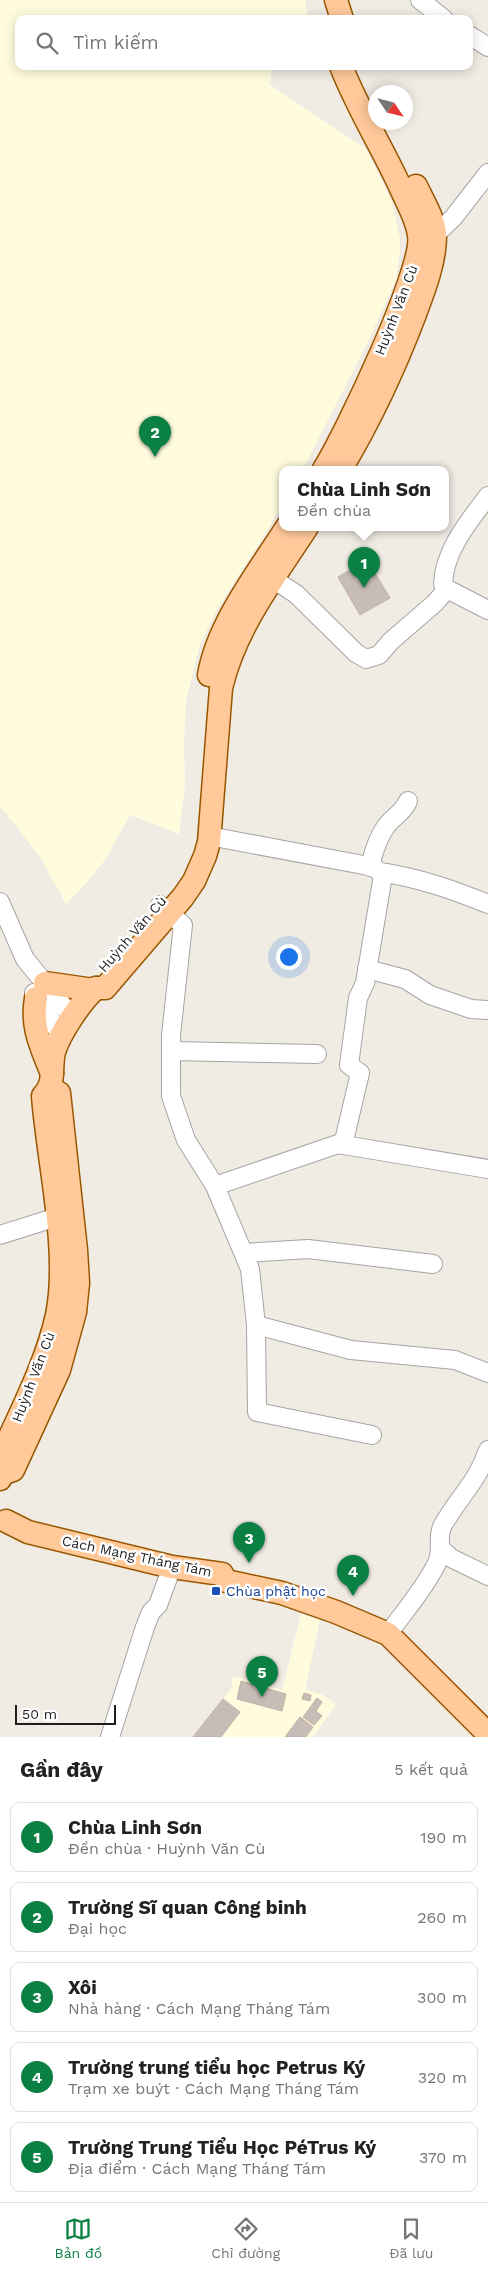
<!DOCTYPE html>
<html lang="vi">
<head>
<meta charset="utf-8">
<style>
	body { margin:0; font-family:"Work Sans",sans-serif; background:#f6f6f6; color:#222 }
	.compass { position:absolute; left:368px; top:85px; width:45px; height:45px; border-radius:50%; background:#fff; box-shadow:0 2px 12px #0003; rotate:125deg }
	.scale { position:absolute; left:15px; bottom:12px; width:101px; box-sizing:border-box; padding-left:5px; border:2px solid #1e1e1e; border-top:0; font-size:14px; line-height:18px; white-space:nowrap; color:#1e1e1e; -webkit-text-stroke:4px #fff; paint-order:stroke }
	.you { position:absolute; left:288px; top:956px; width:18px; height:18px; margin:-12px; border:4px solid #fff; border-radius:50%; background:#1a73e8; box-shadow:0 0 0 8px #1a73e833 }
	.badge { display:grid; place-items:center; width:32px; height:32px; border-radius:50%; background:#0b8043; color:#fff; font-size:16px; font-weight:700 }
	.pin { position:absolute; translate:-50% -41px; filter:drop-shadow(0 1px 2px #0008) }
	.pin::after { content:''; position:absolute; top:26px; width:18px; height:15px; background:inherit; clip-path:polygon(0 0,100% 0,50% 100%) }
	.popup { position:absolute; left:279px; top:466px; width:170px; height:65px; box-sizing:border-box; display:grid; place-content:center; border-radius:10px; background:#fff; filter:drop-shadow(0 1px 4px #0005); font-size:16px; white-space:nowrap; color:#767676 }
	.popup b { font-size:19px; color:#222 }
	.popup::after { content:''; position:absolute; left:50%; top:100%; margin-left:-10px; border:10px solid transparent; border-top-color:#fff }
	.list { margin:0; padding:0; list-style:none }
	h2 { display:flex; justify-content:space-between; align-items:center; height:65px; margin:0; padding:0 20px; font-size:21px }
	h2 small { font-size:16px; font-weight:400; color:#767676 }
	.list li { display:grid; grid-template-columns:32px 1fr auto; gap:15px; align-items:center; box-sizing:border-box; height:70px; margin:0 10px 10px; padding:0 10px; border:1px solid #e0e0e0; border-radius:10px }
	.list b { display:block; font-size:19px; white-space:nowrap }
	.list p { margin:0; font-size:16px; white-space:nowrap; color:#767676 }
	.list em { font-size:16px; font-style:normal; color:#767676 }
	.icon { flex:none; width:28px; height:28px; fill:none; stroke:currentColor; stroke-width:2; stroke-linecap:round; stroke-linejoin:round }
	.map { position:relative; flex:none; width:488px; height:1737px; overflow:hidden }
	.search { position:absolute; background:#fff; box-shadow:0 2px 12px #0003; left:15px; right:15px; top:15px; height:55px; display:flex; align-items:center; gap:12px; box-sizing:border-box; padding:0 18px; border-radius:10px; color:#767676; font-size:19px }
	.sheet { height:465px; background:#fff }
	nav { display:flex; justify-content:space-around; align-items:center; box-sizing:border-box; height:70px; border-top:1px solid #e0e0e0; background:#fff; font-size:14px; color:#767676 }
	nav a { display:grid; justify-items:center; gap:2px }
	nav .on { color:#0b8043 }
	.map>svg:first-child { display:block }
	.education { fill:#fffcde }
	.building { fill:#c8bcb6; stroke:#c3afa5 }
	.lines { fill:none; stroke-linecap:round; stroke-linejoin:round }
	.minor-casing { stroke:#a5a5a5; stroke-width:20 }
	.major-casing { stroke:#995700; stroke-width:25 }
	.minor { stroke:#fff; stroke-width:18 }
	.major { stroke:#ffc99a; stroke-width:22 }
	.transit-dot { fill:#1a4fb4; stroke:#fff; stroke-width:2 }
	.labels { text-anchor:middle; stroke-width:5; stroke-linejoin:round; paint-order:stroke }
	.street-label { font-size:14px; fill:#1e1e1e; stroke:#fff }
	.transit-label { font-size:14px; fill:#164399; stroke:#fff; text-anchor:start }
</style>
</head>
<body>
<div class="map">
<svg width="488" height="1737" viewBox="0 0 488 1737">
	<rect width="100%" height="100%" fill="#f0ebe3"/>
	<!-- education -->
	<g class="education">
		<path d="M0,0h305l4,19h-290v47h255l-2,4 -2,15 96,64 25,51 9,38v14l-4,27 -30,67 -63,123h-20v36l-67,106 -16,34 -14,56 -2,39 1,45 -6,49 -49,-19 -25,45 -25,30 -14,14 -26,-47 -40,-51z"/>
		<path d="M301,1614l19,6 -15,70 16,4 15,10 -23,33h-120l38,-48 2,-13 49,14z"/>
	</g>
	<!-- building -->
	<g class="building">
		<path d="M367,560l23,38 -30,17 -22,-38z"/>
		<path d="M241,1681l45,13 -4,17 -45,-12z"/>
		<path d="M304,1693l7,2 -1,6 -8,-2z"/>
		<path d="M317,1698l5,4 -6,9 6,5 -8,9 -11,-8z"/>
		<path d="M223,1699l17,13 -19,25h-28z"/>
		<path d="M300,1717l13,10 -7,10h-21z"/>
	</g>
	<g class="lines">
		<defs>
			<g id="minor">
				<path d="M420,0l24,19"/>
				<path d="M469,35l19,12"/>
				<path d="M435,235l18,-17 35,-45"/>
				<path d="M273,579l23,15 60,59 10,6 13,-4 12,-14 44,-38 12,-14 41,21"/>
				<path d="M447,589l-4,-5c1,-33 26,-63 45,-88"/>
				<path d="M209,836l165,31 9,8 -18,108 -7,15 -9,67 11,8 -17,72"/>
				<path d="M370,867c3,-14 8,-30 17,-42 8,-10 15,-11 21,-24"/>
				<path d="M380,872c39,6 71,17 108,32"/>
				<path d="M0,902l25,57 48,59"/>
				<path d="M160,905l23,20 -12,110v61l15,44 29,46 35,83 6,56 1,87 115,23"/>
				<path d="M367,969l38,10 25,16 41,14 17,1"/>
				<path d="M34,993l26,41"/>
				<path d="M171,1051l146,3"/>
				<path d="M215,1186l123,-42 150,25"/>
				<path d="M0,1235l57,-18"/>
				<path d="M244,1253l64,-4 125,15"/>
				<path d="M256,1325l95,25 104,10 33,13"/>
				<path d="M441,1549l10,9 37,18"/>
				<path d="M388,1634c16,-22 36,-45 48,-69 8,-14 0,-28 7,-40 15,-27 35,-44 45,-75"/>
				<path d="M110,1737l35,-110 6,-15 7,-7 14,-38"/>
			</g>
			<g id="major">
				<path d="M336,0l6,19"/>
				<path d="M324,469c21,-33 101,-201 95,-234 -2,-15 -10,-29 -16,-42 -19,-43 -45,-83 -62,-127"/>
				<path d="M341,469c29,-49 54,-102 74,-155 9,-24 20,-52 20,-78 0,-16 -12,-35 -19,-50"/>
				<path d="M209,675c9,-52 50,-104 78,-148"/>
				<path d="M45,983l49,7"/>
				<path d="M96,988h9l78,-91 11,-16 11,-25 4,-14 12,-154c14,-60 53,-110 86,-161"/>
				<path d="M36,998c-5,30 5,48 16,76"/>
				<path d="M0,1459c20,-47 46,-94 57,-144 13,-64 -9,-153 -14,-219 13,-14 7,-27 11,-44 6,-19 27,-51 42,-64"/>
				<path d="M0,1479l2,-5 11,-4 46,-100 16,-58 3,-29 -2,-33 -17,-157 -8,-5"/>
				<path d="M6,1521l22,11 144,35 50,7 4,7 56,12 54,19 52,22 100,100"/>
			</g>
		</defs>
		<!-- minor casing -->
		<use href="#minor" class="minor-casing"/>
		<!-- major casing -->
		<use href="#major" class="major-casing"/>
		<!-- minor -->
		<use href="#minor" class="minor"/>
		<!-- major -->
		<use href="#major" class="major"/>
	</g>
	<!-- markers -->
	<rect class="transit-dot" x="211" y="1586" width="10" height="10" rx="2.5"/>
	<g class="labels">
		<!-- street labels -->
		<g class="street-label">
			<text transform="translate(396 310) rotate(-69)" y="5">Huỳnh Văn Cù</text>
			<text transform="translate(132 934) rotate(-49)" y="5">Huỳnh Văn Cù</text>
			<text transform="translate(33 1377) rotate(-69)" y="5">Huỳnh Văn Cù</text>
			<text transform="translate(137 1556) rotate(12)" y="5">Cách Mạng Tháng Tám</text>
		</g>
		<!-- transit labels -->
		<g class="transit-label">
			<text x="226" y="1596">Chùa phật học</text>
		</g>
	</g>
</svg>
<svg class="compass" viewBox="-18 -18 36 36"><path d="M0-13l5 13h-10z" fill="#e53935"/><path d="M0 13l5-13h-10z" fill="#767676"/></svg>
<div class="scale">50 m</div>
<div class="you"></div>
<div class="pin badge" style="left:364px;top:588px">1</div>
<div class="popup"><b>Chùa Linh Sơn</b>Đền chùa</div>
<div class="pin badge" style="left:155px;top:457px">2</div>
<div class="pin badge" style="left:249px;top:1563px">3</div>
<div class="pin badge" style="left:353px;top:1596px">4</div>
<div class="pin badge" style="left:262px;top:1697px">5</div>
<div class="search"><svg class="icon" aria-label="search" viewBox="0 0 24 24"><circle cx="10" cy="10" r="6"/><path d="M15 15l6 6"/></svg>Tìm kiếm</div>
</div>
<section class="sheet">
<h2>Gần đây<small>5 kết quả</small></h2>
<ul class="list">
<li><span class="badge">1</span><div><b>Chùa Linh Sơn</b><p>Đền chùa · Huỳnh Văn Cù</p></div><em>190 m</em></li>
<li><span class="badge">2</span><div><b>Trường Sĩ quan Công binh</b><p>Đại học</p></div><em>260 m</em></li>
<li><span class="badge">3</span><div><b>Xôi</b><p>Nhà hàng · Cách Mạng Tháng Tám</p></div><em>300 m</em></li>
<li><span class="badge">4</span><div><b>Trường trung tiểu học Petrus Ký</b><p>Trạm xe buýt · Cách Mạng Tháng Tám</p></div><em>320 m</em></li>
<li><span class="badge">5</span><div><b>Trường Trung Tiểu Học PéTrus Ký</b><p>Địa điểm · Cách Mạng Tháng Tám</p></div><em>370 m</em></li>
</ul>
</section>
<nav>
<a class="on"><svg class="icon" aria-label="map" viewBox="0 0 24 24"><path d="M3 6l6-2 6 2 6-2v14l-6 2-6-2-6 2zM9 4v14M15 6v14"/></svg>Bản đồ</a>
<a><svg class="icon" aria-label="directions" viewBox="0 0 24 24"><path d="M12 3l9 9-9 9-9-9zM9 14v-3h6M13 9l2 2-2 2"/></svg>Chỉ đường</a>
<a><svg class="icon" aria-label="saved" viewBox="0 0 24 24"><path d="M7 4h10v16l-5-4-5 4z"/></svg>Đã lưu</a>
</nav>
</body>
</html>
